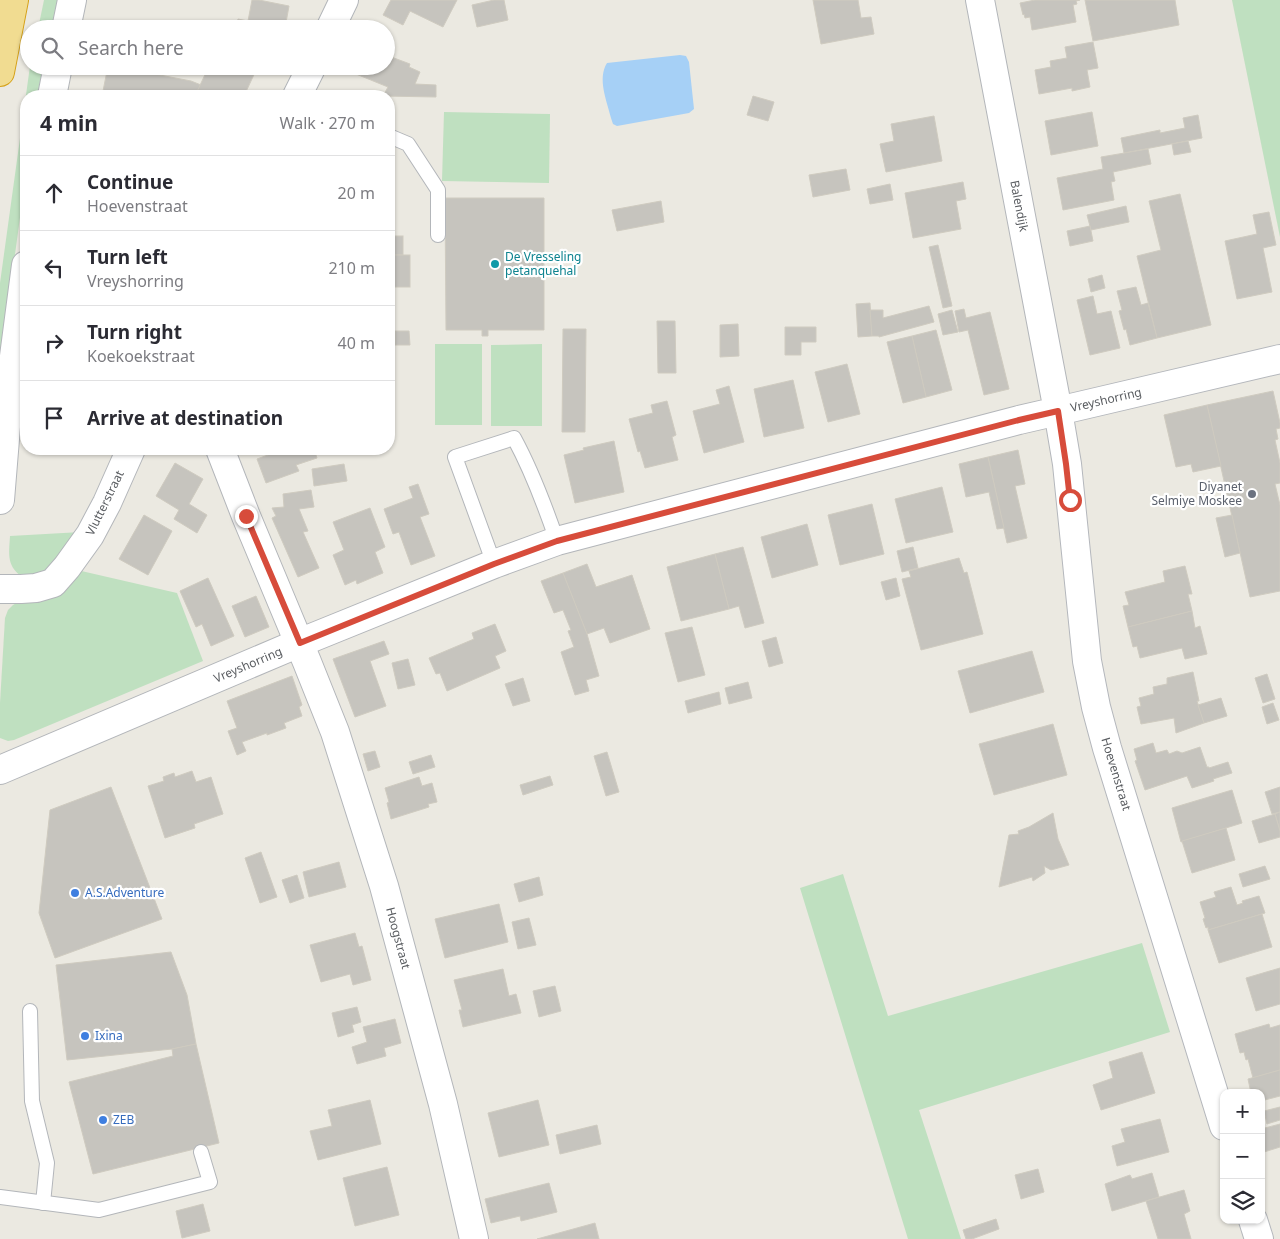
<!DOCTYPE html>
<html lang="en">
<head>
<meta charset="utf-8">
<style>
	body { margin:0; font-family:"Noto Sans",sans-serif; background:#f2f2f3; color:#2b2b33 }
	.controls { position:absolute; right:15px; bottom:15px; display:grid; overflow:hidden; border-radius:10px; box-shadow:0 1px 4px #0004 }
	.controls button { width:45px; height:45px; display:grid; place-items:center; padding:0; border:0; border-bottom:1px solid #e1e1e2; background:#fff; color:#2b2b33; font:25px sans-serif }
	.stop { position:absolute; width:15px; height:15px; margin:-11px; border:4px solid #d74c3b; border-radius:50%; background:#fff }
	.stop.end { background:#d74c3b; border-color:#fff; box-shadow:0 1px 5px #0008 }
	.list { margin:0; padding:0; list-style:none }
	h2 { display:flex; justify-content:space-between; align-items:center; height:65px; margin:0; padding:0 20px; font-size:21px }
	h2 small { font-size:16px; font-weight:400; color:#7c7c81 }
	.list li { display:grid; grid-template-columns:32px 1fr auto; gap:15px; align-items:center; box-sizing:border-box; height:75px; padding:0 20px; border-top:1px solid #e1e1e2 }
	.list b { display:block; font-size:19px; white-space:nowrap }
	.list p { margin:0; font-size:16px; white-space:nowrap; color:#7c7c81 }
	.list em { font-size:16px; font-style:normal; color:#7c7c81 }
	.icon { flex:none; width:28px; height:28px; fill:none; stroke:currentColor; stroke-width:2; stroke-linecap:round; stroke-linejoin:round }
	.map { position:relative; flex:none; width:1280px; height:1239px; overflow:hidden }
	.search { position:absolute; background:#fff; box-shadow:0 1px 4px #0004; left:20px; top:20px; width:375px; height:55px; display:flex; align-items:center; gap:12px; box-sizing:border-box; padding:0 18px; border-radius:28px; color:#7c7c81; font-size:19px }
	.panel { position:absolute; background:#fff; box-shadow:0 1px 4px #0004; left:20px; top:90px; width:375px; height:365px; border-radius:20px }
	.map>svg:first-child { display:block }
	.green { fill:#bfe0c0 }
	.water { fill:#a6d0f6 }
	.building { fill:#c6c4be; stroke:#cfcbc0 }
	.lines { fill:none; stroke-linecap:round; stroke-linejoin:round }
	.lane-casing { stroke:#b3b6ba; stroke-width:16 }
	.street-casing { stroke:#b3b6ba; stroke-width:30 }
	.secondary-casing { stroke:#b4b7bc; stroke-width:30 }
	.highway-casing { stroke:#d5a016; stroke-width:30 }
	.lane { stroke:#fff; stroke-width:14 }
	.street { stroke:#fff; stroke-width:28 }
	.secondary { stroke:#fff; stroke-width:28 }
	.highway { stroke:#f1dc91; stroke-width:28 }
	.route { stroke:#d74c3b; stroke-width:6 }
	.culture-dot { fill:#0f9aa8; stroke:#fff; stroke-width:2 }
	.worship-dot { fill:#6b7280; stroke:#fff; stroke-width:2 }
	.shop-dot { fill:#3f7fe0; stroke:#fff; stroke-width:2 }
	.labels { text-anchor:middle; stroke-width:4.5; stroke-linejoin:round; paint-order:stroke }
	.street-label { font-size:12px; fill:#595c60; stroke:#fff }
	.culture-label { font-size:12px; fill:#0d838f; stroke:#fff; text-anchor:start }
	.worship-label { font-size:12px; fill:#5b616d; stroke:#fff; text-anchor:end }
	.shop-label { font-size:12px; fill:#366cbe; stroke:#fff; text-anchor:start }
</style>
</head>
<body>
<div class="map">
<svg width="1280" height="1239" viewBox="0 0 1280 1239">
	<rect width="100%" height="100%" fill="#ebe9e1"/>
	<!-- green -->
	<g class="green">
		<path d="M44,0h17l-6,29h-17z"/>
		<path d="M1232,0h48v237z"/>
		<path d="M30,66h17l-7,30h-14v77l-20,148 -6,51v-89z"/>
		<path d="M444,112l106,2 -1,69 -107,-2z"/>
		<rect x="435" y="344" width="47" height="81"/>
		<path d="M542,344v82h-51v-81z"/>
		<path d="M81,532l-26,40 -31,6c-18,-11 -15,-24 -14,-42z"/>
		<path d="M77,570l100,23 26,68 -189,79 -6,1 -8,-3v-35l5,-85 3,-8 5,-5z"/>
		<path d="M843,874l45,142 254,-73 28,89 -251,78 42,129h-53l-108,-351z"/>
	</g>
	<!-- water -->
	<path class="water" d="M680,55l6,1 3,6 5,47 -5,4 -72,13 -4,-2 -2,-6c-4,-17 -14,-39 -4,-55z"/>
	<!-- building -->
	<g class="building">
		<path d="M252,0h7l30,6 -4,22 -37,-7z"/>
		<path d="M391,0h66l-14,27 -33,-16 -7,14 -20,-10z"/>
		<path d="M494,0h10l4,20 -31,7 -5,-22z"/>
		<path d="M813,0h45l3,18 10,-1 3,17 -53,10z"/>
		<path d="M1035,0h45l-4,1 1,3 -4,1 3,17 -44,8 -2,-13 -5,1 -1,-4 -1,1 -3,-12z"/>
		<path d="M1085,0h90l4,25 -86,16z"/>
		<path d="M238,19l44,9v1h-46z"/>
		<path d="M1093,42l5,26 -11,2 3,17 -18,4v-3l-33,6 -4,-24 16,-3 -1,-6 17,-3 -2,-11z"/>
		<path d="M386,55l24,9 -1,3 11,5 -5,12 21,1v12l-53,-1 5,-9 -32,-13 3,-8h27z"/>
		<path d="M108,66h5l78,15 10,4 -6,11h-93z"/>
		<path d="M209,66h49l-14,30h-49z"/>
		<path d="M753,96l21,6 -6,19 -21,-6z"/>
		<path d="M1092,112l6,34 -47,9 -6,-34z"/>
		<path d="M1198,115l4,23 -78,15 -3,-15 39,-8v3l25,-5 -2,-10z"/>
		<path d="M934,116l8,45 -56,11 -6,-28 14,-3 -3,-17z"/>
		<path d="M1188,141l3,11 -17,3 -2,-11z"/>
		<path d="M1148,149l3,15 -38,8 2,9 -4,1 3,18 -51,10 -6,-32 46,-9 -2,-12z"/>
		<path d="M846,169l4,21 -37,7 -4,-22z"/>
		<path d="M963,182l3,17 -10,2 5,28 -48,9 -8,-45z"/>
		<path d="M890,184l3,16 -23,4 -3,-15z"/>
		<path d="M1180,194l31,131 -54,13 -20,-82 24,-6 -12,-49z"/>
		<path d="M445,198h99v132h-56v6h-6v-6h-36z"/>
		<path d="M661,201l3,21 -47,9 -5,-21z"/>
		<path d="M1126,206l3,16 -38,8 -4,-15z"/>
		<path d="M1269,212l7,33 -13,3 9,44 -35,7 -12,-58 32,-7 -4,-19z"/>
		<path d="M1090,226l3,15 -23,5 -3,-15z"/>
		<rect x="389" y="236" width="14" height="19"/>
		<path d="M938,245l14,61 -9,2 -14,-61z"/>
		<rect x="389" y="255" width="21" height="32"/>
		<path d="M1102,275l3,13 -14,4 -3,-13z"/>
		<path d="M1136,287l5,18 7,-2 9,35 -27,7 -4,-16 -2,1 -5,-19 3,-1 -5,-19z"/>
		<path d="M1093,296l4,18 14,-3 9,37 -30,7 -13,-55z"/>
		<path d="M870,303l2,33 -14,1 -2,-33z"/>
		<path d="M929,306l5,16 -55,15v-1h-7l-2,-26h13v8z"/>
		<path d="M964,309l2,9 24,-6 19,77 -25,6 -16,-65 -9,2 -4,-21z"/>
		<path d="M952,310l6,22 -15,3 -5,-21z"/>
		<path d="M657,321h18l1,52h-18z"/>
		<path d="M738,324l1,32 -19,1v-32z"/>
		<path d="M785,327h31v15h-15v13h-16z"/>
		<path d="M563,329h23l-1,103h-23z"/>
		<path d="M936,330l16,60 -26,7 -14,-61z"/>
		<path d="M395,331h14l1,14h-15z"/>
		<path d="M912,336l14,61 -23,6 -16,-61z"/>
		<path d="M847,364l13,50 -32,8 -13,-50z"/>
		<path d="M793,380l11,48 -40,9 -10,-48z"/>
		<path d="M729,386l15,56 -40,11 -11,-42 27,-7 -4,-14z"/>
		<path d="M1273,391l7,32v5l-4,1 2,10 -3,1 5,23v20l-5,1 5,21v86l-30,6 -43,-192z"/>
		<rect x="389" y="396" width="3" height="13"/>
		<path d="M667,401l9,34 -4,2 6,23 -33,8 -5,-17 -2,1 -9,-33 24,-6 -2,-8z"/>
		<path d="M1207,405l14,61 -28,6 -2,-8 -15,3 -12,-52z"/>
		<path d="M614,441l10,51 -49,11 -11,-48 20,-5 -1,-2z"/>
		<path d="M68,449h22v5l-22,-1z"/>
		<path d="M284,449h30l3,9 -21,7 3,6 -33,12 -9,-24z"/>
		<path d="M1018,450l7,34 -10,2 12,52 -20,5 -19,-86z"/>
		<path d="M988,457l16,71 -7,1 -8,-37 -23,5 -7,-33z"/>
		<path d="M175,463l28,16 -14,25 18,11 -10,18 -23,-14 5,-9 -23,-14z"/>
		<path d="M344,464l3,17 -33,5 -2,-17z"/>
		<path d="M418,484l11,30 -9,3 15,39 -24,9 -12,-33 -6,2 -9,-25 29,-11 -4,-11z"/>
		<path d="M942,487l11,45 -47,11 -11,-44z"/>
		<path d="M311,490l3,17 -15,2 9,22 -5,1 16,36 -21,9 -26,-59 4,-2 -4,-8 12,-1 -1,-13z"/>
		<path d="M872,504l12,50 -44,11 -12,-50z"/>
		<path d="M370,508l15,39 -10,5 8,21 -26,11 -1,-4 -11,5 -12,-30 11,-5 -11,-28z"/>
		<path d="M144,515l28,16 -24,44 -29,-16z"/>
		<path d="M1232,515l8,38 -15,4 -9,-39z"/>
		<path d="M807,524l11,41 -46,13 -11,-41z"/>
		<path d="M743,547l21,76 -19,5 -6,-22 -10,3 -14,-55z"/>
		<path d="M913,547l5,21 -16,4 -5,-21z"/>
		<path d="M715,554l14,55 -48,12 -14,-54z"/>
		<path d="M959,558l5,15 3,-1 16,62 -62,16 -19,-71 9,-2 -2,-6z"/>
		<path d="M587,564l9,23 36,-12 18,54 -40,14 -6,-15 -17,6 -24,-61z"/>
		<path d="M1185,566l7,28h-4l4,17 -64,16 -5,-21 6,-1 -4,-13 40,-10 -2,-11z"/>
		<path d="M563,573l24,61 12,42 -13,4 3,11 -14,4 -14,-43 13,-5 -6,-16 3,-1 -8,-20 -9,3 -13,-32z"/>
		<path d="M208,578l26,58 -23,10 -9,-22 -6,3 -16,-36z"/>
		<path d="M896,578l4,18 -14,4 -5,-18z"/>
		<path d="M256,596l13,31 -24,10 -13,-31z"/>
		<path d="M1192,611l3,17 5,-2 7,28 -22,5 -3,-11 -42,10 -3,-12 -4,1 -5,-20z"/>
		<path d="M495,624l11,27 -11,5 5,12 -53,23 -7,-18 -4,1 -7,-16 45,-19 -2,-6z"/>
		<path d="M692,627l13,48 -27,7 -13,-49z"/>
		<path d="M776,637l7,26 -14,4 -7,-26z"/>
		<path d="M384,641l5,13 -19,7 16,45 -31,11 -22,-58z"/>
		<path d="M1032,651l12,41 -74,21 -12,-42z"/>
		<path d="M408,659l7,26 -17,4 -6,-26z"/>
		<path d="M1193,672l6,29h-2l7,22 -28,10 -2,-15 -33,6 -4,-17 4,-1 -2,-8 15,-4 -1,-7 14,-3v-6z"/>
		<path d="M1267,674l8,25 -12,4 -8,-25z"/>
		<path d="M292,676l10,29 -3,2 3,9 -18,7 2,5 -19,7v-2l-25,9 4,9 -9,4 -9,-24 9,-3 -10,-27z"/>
		<path d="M523,678l7,23 -17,5 -8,-22z"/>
		<path d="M748,682l4,16 -23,6 -4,-16z"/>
		<path d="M719,692l2,12 -33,9 -3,-12z"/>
		<path d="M1221,698l6,18 -23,7 -6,-18z"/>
		<path d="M1273,703l6,17 -12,4 -5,-17z"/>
		<path d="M1053,724l14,51 -73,20 -15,-51z"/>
		<path d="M1153,743l3,10 11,-3 2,4 8,-3 5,2 18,-6 7,20h2v1l19,-6 4,11 -19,6 1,2 -22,7 -5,-12 -42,14 -10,-29 2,-1 -3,-11z"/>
		<path d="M375,751l5,16 -12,4 -5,-17z"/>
		<path d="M607,752l12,40 -13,4 -12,-40z"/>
		<path d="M431,755l4,12 -22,7 -4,-12z"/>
		<path d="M192,771l4,11 15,-5 12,37 -29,10 1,4 -30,10 -17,-52 16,-5 -1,-4 11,-4 1,4z"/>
		<path d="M550,776l3,9 -30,10 -3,-10z"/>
		<path d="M419,777l3,9 10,-3 5,19 -9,2 1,3 -38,12 -4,-16 2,-1 -4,-14z"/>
		<path d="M111,787l51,132 -107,39 -16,-45 11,-103z"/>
		<path d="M1280,787v25l-8,2 -7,-22z"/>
		<path d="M1232,790l10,33 -61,19 -9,-34z"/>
		<path d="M1280,812v19l-5,-17z"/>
		<path d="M1053,813l5,26 11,26 -18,5 -7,-4 1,7 -12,8 -1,-4 -33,10 10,-52 10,-1 -1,-3 11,-4z"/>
		<path d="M1275,814l5,17v6l-21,6 -7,-22z"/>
		<path d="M1226,828l9,32 -43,13 -10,-32z"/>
		<path d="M261,852l16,45 -17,6 -15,-45z"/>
		<path d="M339,862l7,25 -37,10 -6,-25z"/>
		<path d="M1265,866l5,13 -27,8 -4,-13z"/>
		<path d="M297,875l7,23 -14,5 -8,-23z"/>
		<path d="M539,877l4,18 -24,7 -5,-18z"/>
		<path d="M1231,887l6,18 6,-2 -1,-2 17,-5 6,17 -57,17v-3l-2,1 -3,-9 2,-1 -5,-16 16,-5 -2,-5z"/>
		<path d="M499,904l9,38 -63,16 -10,-39z"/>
		<path d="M1262,914l10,33 -53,16 -11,-33z"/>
		<path d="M529,918l7,27 -18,4 -6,-27z"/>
		<path d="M355,933l4,14 3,-1 9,34 -18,5 -3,-11 -29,8 -11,-37z"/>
		<path d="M171,952l16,43 9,49 -24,5 -105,11 -11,-95z"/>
		<path d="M1280,968v36l-24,7 -10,-33z"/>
		<path d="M503,969l6,27 7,-2 5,19 -58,14 -4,-17h3l-8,-30z"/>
		<path d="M555,986l6,25 -22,6 -6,-26z"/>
		<path d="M357,1007l4,15 -9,3 2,7 -16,5 -6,-24z"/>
		<path d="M395,1019l6,24 -17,5 2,8 -29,8 -5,-17 15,-5 -4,-15z"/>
		<path d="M1269,1024l1,4 10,-3v45l-27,8 -5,-19 -2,1 -2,-8 -4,1 -5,-19z"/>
		<path d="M196,1044l23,99 -126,31 -24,-92 104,-26 -1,-7z"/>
		<path d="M1142,1052l13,41 -54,17 -8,-25 20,-7 -4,-16z"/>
		<path d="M1280,1070v26l-19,5v-8h-10l-3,-14z"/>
		<path d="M370,1100l11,44 -63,16 -8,-29 22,-5 -4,-16z"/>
		<path d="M538,1100l11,45 -50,12 -11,-44z"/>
		<path d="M1280,1107v13l-13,4 -3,-13z"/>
		<path d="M1160,1119l9,33 -52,14 -5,-20 13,-4 -4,-13z"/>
		<path d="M1280,1124v23l-19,6v-24z"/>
		<path d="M597,1125l4,19 -41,10 -4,-19z"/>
		<path d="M387,1167l12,48 -44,11 -12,-48z"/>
		<path d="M1038,1169l6,23 -23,7 -6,-24z"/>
		<path d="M1152,1173l7,24 -47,14 -7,-27 25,-9 2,4z"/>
		<path d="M549,1183l8,29 -36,9 -1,-5 -29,7 -6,-24z"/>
		<path d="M1184,1190l6,21 -6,3 7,25h-33l-12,-38z"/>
		<path d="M203,1204l7,27 -28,7 -6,-27z"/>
		<path d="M996,1219l3,10 -27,10h-6l-3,-9z"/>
		<path d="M595,1223l4,16h-62z"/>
	</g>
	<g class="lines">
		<defs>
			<g id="lane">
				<path d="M389,136l19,8 30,46v45"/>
				<path d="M494,564l-39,-107 59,-19c18,33 31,68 43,103"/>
				<path d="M30,1011l2,90 15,62 -4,40"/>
				<path d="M0,1197l99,13 111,-28 -9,-30"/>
			</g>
			<g id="street">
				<path d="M66,29l6,-29"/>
				<path d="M330,29l14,-29"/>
				<path d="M52,96l6,-30"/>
				<path d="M297,96l15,-30"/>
				<path d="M220,449l26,67 61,146 28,70 49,154 59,218 31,135"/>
				<path d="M0,500l8,-98 18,-137"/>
				<path d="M0,589h21l15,-1 17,-5 14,-16 23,-32 17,-32 24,-54"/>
				<path d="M0,770l299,-127 195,-79 63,-23 462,-121 39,-9 -78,-411"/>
			</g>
			<g id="secondary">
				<path d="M1224,1126l-117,-378 -11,-41 -9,-46 -20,-197 -9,-53 222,-52"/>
				<path d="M1253,1220l6,19"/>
			</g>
			<path id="highway" d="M0,72l14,-72"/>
		</defs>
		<!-- lane casing -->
		<use href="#lane" class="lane-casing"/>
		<!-- street casing -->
		<use href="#street" class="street-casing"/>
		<!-- secondary casing -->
		<use href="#secondary" class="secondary-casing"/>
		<!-- highway casing -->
		<use href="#highway" class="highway-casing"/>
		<!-- lane -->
		<use href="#lane" class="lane"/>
		<!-- street -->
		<use href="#street" class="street"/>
		<!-- secondary -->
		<use href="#secondary" class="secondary"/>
		<!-- highway -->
		<use href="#highway" class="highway"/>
	</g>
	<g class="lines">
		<!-- route -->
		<path class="route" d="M246,516l54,127 194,-79 63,-23 462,-121 39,-9 8,53 4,36"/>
	</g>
	<!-- markers -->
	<circle class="culture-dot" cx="495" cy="264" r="5"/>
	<circle class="worship-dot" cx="1252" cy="494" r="5"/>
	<g class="shop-dot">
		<circle cx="75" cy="893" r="5"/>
		<circle cx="85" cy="1036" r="5"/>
		<circle cx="103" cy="1120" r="5"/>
	</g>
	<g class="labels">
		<!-- street labels -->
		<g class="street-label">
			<text transform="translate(1019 206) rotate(79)" y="4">Balendijk</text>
			<text transform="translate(1106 400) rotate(-13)" y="4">Vreyshorring</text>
			<text transform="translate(105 503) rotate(-64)" y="4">Vlutterstraat</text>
			<text transform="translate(248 665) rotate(-23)" y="4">Vreyshorring</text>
			<text transform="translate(1116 774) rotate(73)" y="4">Hoevenstraat</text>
			<text transform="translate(398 938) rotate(75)" y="4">Hoogstraat</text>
		</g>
		<!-- culture labels -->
		<g class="culture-label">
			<text x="505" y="261">De Vresseling<tspan x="505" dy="14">petanquehal</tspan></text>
		</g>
		<!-- worship labels -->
		<g class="worship-label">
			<text x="1242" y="491">Diyanet<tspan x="1242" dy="14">Selmiye Moskee</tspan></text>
		</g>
		<!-- shop labels -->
		<g class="shop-label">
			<text x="85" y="897">A.S.Adventure</text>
			<text x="95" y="1040">Ixina</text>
			<text x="113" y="1124">ZEB</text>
		</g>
	</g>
</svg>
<div class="controls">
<button>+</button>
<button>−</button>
<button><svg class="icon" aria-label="layers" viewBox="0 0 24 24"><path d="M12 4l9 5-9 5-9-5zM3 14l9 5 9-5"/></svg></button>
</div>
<div class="stop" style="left:1070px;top:500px"></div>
<div class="stop end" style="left:246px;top:516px"></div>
<div class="search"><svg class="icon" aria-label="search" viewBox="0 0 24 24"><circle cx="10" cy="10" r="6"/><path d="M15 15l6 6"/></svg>Search here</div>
<section class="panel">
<h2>4 min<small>Walk · 270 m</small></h2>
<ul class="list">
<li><svg class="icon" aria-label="ahead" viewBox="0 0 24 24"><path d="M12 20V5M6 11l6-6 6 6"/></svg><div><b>Continue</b><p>Hoevenstraat</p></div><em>20 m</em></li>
<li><svg class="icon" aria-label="left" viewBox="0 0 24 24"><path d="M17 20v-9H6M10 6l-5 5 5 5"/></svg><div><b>Turn left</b><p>Vreyshorring</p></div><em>210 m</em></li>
<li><svg class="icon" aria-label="right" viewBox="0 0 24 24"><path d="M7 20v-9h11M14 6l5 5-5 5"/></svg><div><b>Turn right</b><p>Koekoekstraat</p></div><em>40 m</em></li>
<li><svg class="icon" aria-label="arrive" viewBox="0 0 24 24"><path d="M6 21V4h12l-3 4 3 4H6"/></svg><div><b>Arrive at destination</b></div></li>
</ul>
</section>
</div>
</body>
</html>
